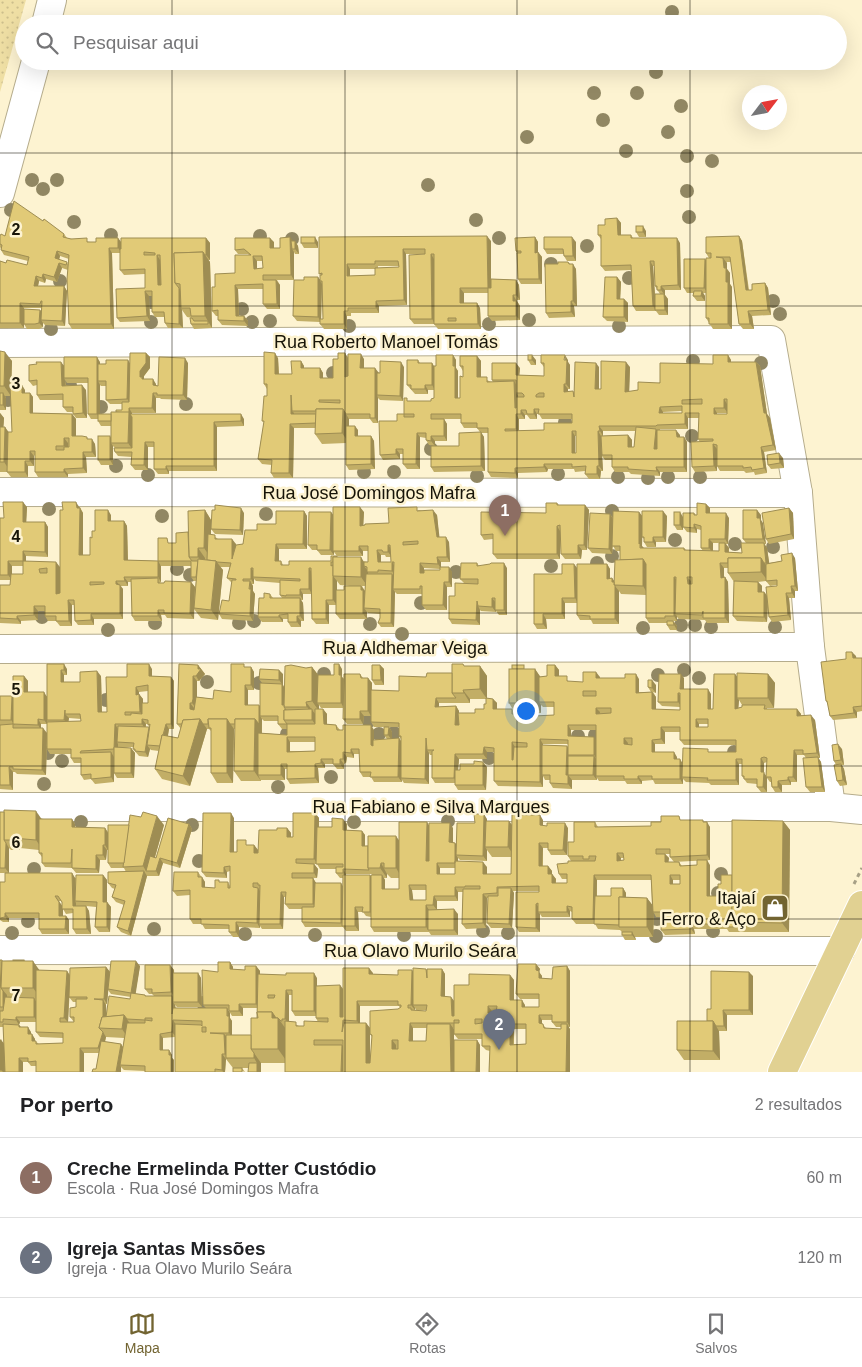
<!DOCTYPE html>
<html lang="pt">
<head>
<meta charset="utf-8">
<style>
	body { margin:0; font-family:Arial,sans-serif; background:#f2f2f2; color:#202124 }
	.compass { position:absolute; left:742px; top:85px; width:45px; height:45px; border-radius:50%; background:#fff; box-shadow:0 5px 20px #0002; rotate:58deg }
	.you { position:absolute; left:525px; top:710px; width:18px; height:18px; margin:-12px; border:4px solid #fff; border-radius:50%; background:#1a73e8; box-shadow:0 0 0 8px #1a73e833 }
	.badge { display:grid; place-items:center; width:32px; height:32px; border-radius:50%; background:#726431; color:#fff; font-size:16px; font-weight:700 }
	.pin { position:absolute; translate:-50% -41px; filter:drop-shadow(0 1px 2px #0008) }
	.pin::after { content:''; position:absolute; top:26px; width:18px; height:15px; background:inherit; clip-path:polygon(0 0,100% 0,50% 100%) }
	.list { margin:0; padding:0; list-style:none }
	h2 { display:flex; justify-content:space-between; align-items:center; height:65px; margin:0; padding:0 20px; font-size:21px }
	h2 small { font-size:16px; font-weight:400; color:#757577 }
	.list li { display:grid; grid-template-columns:32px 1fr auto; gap:15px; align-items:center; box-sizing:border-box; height:80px; padding:0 20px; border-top:1px solid #e0e0e0 }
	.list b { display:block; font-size:19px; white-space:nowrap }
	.list p { margin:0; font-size:16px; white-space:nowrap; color:#757577 }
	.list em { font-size:16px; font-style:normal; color:#757577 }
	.icon { flex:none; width:28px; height:28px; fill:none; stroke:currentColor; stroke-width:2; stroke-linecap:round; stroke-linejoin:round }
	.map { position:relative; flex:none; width:862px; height:1072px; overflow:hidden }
	.search { position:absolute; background:#fff; box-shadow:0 5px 20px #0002; left:15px; right:15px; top:15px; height:55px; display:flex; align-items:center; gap:12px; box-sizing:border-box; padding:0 18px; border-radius:28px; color:#757577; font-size:19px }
	.sheet { height:225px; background:#fff }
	nav { display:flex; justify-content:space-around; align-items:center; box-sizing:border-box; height:70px; border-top:1px solid #e0e0e0; background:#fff; font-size:14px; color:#757577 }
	nav a { display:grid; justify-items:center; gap:2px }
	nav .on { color:#726431 }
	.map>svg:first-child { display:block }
	.grass { fill:url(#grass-dots) }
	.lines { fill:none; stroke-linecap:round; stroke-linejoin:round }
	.minor-casing { stroke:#b5ac8c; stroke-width:30 }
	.major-casing { stroke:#fff; stroke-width:30 }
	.path { stroke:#a7a086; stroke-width:3; stroke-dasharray:4 4; stroke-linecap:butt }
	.minor { stroke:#fff; stroke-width:28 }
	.major { stroke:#e1d192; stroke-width:28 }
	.tree { fill:#918763 }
	.wall { fill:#c2ae66; fill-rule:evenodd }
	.shaded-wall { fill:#9e8d53 }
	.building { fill:#e1ca77; stroke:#9e8d53; fill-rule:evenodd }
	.grid { fill:none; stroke:#171408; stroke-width:1; stroke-opacity:0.55 }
	.labels { text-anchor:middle; stroke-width:5; stroke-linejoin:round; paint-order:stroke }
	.street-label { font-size:18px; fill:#171408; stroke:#fdf3d1 }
	.poi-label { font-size:18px; fill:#171408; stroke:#fdf3d1; text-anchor:end }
	.grid-label { font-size:16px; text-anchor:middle; font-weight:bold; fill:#171408; stroke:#fdf3d1; stroke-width:5; stroke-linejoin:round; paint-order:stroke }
</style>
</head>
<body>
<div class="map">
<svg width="862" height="1072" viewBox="0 0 862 1072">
	<defs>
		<pattern id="grass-dots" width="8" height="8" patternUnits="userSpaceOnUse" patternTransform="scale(1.25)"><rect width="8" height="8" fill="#efdfa4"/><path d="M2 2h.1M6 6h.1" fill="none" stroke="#ccbe8c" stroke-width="1.8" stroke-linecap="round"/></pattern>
	</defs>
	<rect width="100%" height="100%" fill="#fdf3d1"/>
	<!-- grass -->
	<path class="grass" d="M0,0h26l-26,92z"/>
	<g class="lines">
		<defs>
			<g id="minor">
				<path d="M46,24l6,-24"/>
				<path d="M0,193l36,-132"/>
				<path d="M0,343l771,-3 27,153 12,154 21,160"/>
				<path d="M0,492l798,1"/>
				<path d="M0,649l810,-2"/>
				<path d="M0,807h831l31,3"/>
				<path d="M0,950l840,1"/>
			</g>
			<path id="major" d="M782,1072l80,-167"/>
		</defs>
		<!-- minor casing -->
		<use href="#minor" class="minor-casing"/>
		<!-- major casing -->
		<use href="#major" class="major-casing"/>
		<!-- path -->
		<path class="path" d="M854,884l8,-16"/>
		<!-- minor -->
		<use href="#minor" class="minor"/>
		<!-- major -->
		<use href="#major" class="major"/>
	</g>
	<!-- trees -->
	<g class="tree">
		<circle cx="672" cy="12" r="7"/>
		<circle cx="656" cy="72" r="7"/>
		<circle cx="594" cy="93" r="7"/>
		<circle cx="637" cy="93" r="7"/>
		<circle cx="681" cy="106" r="7"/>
		<circle cx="603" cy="120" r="7"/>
		<circle cx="668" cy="132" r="7"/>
		<circle cx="527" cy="137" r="7"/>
		<circle cx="626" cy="151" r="7"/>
		<circle cx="687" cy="156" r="7"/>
		<circle cx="712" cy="161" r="7"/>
		<circle cx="32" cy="180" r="7"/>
		<circle cx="57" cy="180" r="7"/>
		<circle cx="428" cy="185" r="7"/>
		<circle cx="43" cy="189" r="7"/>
		<circle cx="687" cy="191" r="7"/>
		<circle cx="11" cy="210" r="7"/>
		<circle cx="689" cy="217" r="7"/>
		<circle cx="476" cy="220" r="7"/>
		<circle cx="74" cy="222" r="7"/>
		<circle cx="111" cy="235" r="7"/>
		<circle cx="260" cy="236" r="7"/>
		<circle cx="499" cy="238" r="7"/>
		<circle cx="292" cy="239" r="7"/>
		<circle cx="587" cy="246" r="7"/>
		<circle cx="551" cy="264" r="7"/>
		<circle cx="629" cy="278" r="7"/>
		<circle cx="60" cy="281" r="7"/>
		<circle cx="773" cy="301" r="7"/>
		<circle cx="151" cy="302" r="7"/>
		<circle cx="242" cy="309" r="7"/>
		<circle cx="780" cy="314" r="7"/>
		<circle cx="529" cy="320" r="7"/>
		<circle cx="270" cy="321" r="7"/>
		<circle cx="151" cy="322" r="7"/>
		<circle cx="252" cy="322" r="7"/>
		<circle cx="489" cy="324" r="7"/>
		<circle cx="349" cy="326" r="7"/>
		<circle cx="619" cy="326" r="7"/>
		<circle cx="51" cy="329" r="7"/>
		<circle cx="693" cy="361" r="7"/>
		<circle cx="761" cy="363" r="7"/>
		<circle cx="333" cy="373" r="7"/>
		<circle cx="70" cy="385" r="7"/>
		<circle cx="8" cy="400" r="7"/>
		<circle cx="186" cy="404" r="7"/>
		<circle cx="101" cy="407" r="7"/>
		<circle cx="565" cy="422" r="7"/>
		<circle cx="692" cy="436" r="7"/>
		<circle cx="431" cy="449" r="7"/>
		<circle cx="116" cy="466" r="7"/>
		<circle cx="364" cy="472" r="7"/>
		<circle cx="394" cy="472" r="7"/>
		<circle cx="558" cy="474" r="7"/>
		<circle cx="148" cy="475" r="7"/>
		<circle cx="477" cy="476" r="7"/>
		<circle cx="618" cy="477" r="7"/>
		<circle cx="668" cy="477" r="7"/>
		<circle cx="700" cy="477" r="7"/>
		<circle cx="648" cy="478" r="7"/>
		<circle cx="49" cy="509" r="7"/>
		<circle cx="612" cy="511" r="7"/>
		<circle cx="266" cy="514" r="7"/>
		<circle cx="162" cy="516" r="7"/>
		<circle cx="675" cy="540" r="7"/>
		<circle cx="735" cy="544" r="7"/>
		<circle cx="773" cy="547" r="7"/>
		<circle cx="612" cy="556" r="7"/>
		<circle cx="597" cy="563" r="7"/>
		<circle cx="551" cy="566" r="7"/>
		<circle cx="177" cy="569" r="7"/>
		<circle cx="456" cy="572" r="7"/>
		<circle cx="190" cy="575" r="7"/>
		<circle cx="421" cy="603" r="7"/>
		<circle cx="42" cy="617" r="7"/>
		<circle cx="254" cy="621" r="7"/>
		<circle cx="155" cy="623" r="7"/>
		<circle cx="239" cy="623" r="7"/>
		<circle cx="370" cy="624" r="7"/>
		<circle cx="681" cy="625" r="7"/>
		<circle cx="695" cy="625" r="7"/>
		<circle cx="711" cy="627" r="7"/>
		<circle cx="775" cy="627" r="7"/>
		<circle cx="643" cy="628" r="7"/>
		<circle cx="108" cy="630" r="7"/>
		<circle cx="402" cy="634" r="7"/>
		<circle cx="684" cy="670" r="7"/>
		<circle cx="324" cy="674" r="7"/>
		<circle cx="658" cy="675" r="7"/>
		<circle cx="699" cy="678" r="7"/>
		<circle cx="207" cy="682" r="7"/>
		<circle cx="259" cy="683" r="7"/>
		<circle cx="106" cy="700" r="7"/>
		<circle cx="369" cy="721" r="7"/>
		<circle cx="394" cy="733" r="7"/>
		<circle cx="287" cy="734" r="7"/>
		<circle cx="379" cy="734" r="7"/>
		<circle cx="595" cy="735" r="7"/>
		<circle cx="578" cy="736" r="7"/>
		<circle cx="734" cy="752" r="7"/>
		<circle cx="48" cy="753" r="7"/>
		<circle cx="489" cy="758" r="7"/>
		<circle cx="62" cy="761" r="7"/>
		<circle cx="331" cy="777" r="7"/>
		<circle cx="44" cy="784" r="7"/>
		<circle cx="278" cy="787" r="7"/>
		<circle cx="448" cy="821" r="7"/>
		<circle cx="81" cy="822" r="7"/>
		<circle cx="354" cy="822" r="7"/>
		<circle cx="192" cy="825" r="7"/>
		<circle cx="199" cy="861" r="7"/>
		<circle cx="34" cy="869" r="7"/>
		<circle cx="721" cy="874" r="7"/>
		<circle cx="718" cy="893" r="7"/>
		<circle cx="657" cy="919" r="7"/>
		<circle cx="28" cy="921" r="7"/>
		<circle cx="154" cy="929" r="7"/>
		<circle cx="483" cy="931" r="7"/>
		<circle cx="713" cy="931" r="7"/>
		<circle cx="12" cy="933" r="7"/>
		<circle cx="508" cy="933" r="7"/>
		<circle cx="245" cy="934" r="7"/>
		<circle cx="315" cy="935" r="7"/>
		<circle cx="404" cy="935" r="7"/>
		<circle cx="656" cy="936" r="7"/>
		<circle cx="203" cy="1003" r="7"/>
	</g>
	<!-- wall -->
	<g class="wall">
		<path d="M617,218l4,5v12h10l2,3 47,5 1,47h-16v5l3,4v16h-9l-3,-4h-20l-3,-5 -2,-36 -26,1 -4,-5v-27l-3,-4 7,-10zM653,266h1l1,20 5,8h-5z"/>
		<path d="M43,221l21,13 3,4 23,4h31l85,-4 4,5v17h-2l2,2 2,66 -18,1 -3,-5 1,-6 -5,-1 -5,-7 1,18h-15l-3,-5 -1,-6h-9l-3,-5v-16h-3l1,25 -30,1 -3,-4 28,-30v-14l-21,1 -4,-5v-17h-8l2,76h-42l-3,-5 -1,-54 -6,-2 -5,14 -11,-3 -1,4 -6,-2 -1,5h26l3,5 -2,35 -20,-1 -2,-2v4l-4,2h-12l-3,-5v4h-24v-67l6,2 21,2 1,-4 -24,-6 -3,-5v-1l-1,-2v-11h5zM60,256l9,3 -1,5 -1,-2 -8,-2zM24,308h18v4l-2,-2 -16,-1z"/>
		<path d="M646,231v6h-7l-3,-5z"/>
		<path d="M739,236l3,5 7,49h3l13,-7 3,5 3,27 -19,1 2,13h-11l-4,-5 -8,-62h-5l1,1v6l3,4v11l2,3v42h-19l-7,-11v-25h-3l2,3v5h-8l-4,-5 1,-3h-7l-3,-5 21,-29 1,1 3,-2 -3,-5z"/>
		<path d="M319,237l172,4v38l25,1 3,5 1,15h-3v1l3,5v14l-28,1 -4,-5v-23h-24v10h13l3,5 1,21h-43l-4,-5h-20l-4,-5 15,-65h-19l1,51 -28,1v7h-28v3h-4v13h-23l-4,-5v-2l-23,-1 -4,-5 11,-36 16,-1 1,-4 -2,-1zM378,266h21v1l-21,1zM350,269h25v6l-25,1zM322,284l1,35h-2z"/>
		<path d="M535,237l3,5v10l4,5v27h-21l-3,-5 -1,-25 -1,-3z"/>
		<path d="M293,241h2l3,5 1,8h-4l-1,-2v28h-17l3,5v24h-13l-4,-5v-15h-25l1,27h5l4,5v5l-26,-1 -4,-5v-4h-2l-4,-5 3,-24 20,-14 14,-18 -1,-1h-10l-3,-4 39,-8v6h6zM257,261h6v7l-6,1z"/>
		<path d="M318,242v6h-14l-3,-5z"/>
		<path d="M576,242v19h-9l-3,-5v-2h-17l-3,-5z"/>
		<path d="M568,262l8,7 1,37h-3l1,11 -26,1 -3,-5 12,-49z"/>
		<path d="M617,277l4,5 -1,17h4l4,4v19l-21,-1 -4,-4z"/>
		<path d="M0,351l12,10 -1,24 14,5v3h5l3,4v16l39,1 4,5v17l13,3 6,5 1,13h-10l1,16 -19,1v3h-30l-3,-5v-17l-1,1v10h-6v11h-17l-4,-5h-7v-59l4,5 -1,9h2l3,5h4l-1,-36h-6l1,2v12h-6z"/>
		<path d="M146,353l4,4v11l-6,8v3l12,5v1l2,1 30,-23 -1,37 -26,-1 -1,-1h-4v15h-24v1l112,5v7l-27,1v44h-48v3h-11l-4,-5v-22h-6v23h-13l-4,-5 1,-8 -14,-1 -3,-4v-4l-2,-2v19h-12l-3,-5 13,-22v-12h-10l-3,-5v-2h-7l-3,-5v-31h-21l-2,-3 1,5 20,5 1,28h-11l-3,-4v-2h-6l-4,-5v-7h-23l-3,-5v-10l-4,1 -4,-5 35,-16 36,-3v2l30,-1zM100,385l1,1h5v14l4,4h12v6l-11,4h-11z"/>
		<path d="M453,355l3,5v8l2,3v27h2l3,-21v-6l-3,-5 17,-10 4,5v16l10,5h2l-1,-2 28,-12 -1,7 25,1v-9l-3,-4 27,-3v2l2,3v24h-2v3l5,-1 1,2 25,-26v22h2l29,-22 -1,25 9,-2 75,-26 15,-9 3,5v2h25l4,4 7,48 3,4 6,32 -12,2 3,21 -12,2 -1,-3 -8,1 -2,-2h-24l-3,-5v5l-22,1 -3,-5 8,-25 -2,-3 1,-21h-11v11h-28v1l20,5v2h4l3,5v30h-27v4l-29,-2 -2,-2h-14l-3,-5v-7h-7l-3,-4 1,15h-2l-1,8h-11l-4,-5v-3l-10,1 -1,-3h-26l-1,3 -29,1v5l-27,-1 -3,-5v-39h-7l3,4 1,34 -51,1 -3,-5 28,-21 21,-14 -3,-4h-13l-3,-5v-4h-17l3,5v17h-12v5l-6,-1 -3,-5v-2l-6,-1v32h-13l-4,-5v-10h-3v5l-17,1 -3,-5 17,-34 7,-7 5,-13h22l3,-3v-8h-6v4h-13l-8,-9 11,-25 2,3h12l2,3h2zM682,411v2h-19v-1zM717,413h10v1h-10zM537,414h2l3,5h30v4l-28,7 -25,1v-12h6v-4h2l3,4h7zM603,431h32l-1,16h-2v-7l-4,-5 -27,1h2zM575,436h1v17h-1z"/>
		<path d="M348,357l16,2v9l15,5 25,-6 -1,34 -23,-1 -2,-2v25h-5l-3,-4h-21v7l9,4v6h13l3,5 1,28 -26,1 -3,-5v-22l-24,1 -7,-10 1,-6h-22l-1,50h-19l-3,-5 1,-8 -10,-1 -4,-5 6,-37 -2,-1 5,-25v-7l-3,-5 14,-26 1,16h13l9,-13 3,5v2h16l3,5v5h10l5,-19z"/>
		<path d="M528,360h8v5h-5z"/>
		<path d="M783,458l1,10 -13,1 -3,-4z"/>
		<path d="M557,503l2,2h26l4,5 -2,40h-5l-1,9h-16l-4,-5 -1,-19v24h-63l-4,-5v-15l-9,1 -3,-5 65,-22z"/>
		<path d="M706,504l4,4v5l19,5 -1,26h-2l3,4v4l13,1 4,-10 -3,-4 18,-24v5l5,24h-2l3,4 2,15 13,-2 13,-3 3,33h-3v7h-6l2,22 -19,2 -3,-5 -1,-11 -1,16 -30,-1 -4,-5 1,-34 -6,-9v-5h-4v9h1l3,5 1,41h-22l-2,-3 -26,-1 -2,-2v4h-9h5l4,5v4h-7l-3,-5v-2h-18l-3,-5v-23l-25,-1 -2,-3v33h-26l-2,-4h-11l-3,-5v-12h-12v16h-19l1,10h-10l-3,-5 28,-50 15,-6 30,-4 3,5v9h2l3,4 5,-22v-9h-4l-3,-5 -1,8 -20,-1 -4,-5 22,-34 3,4 26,-6 3,4h25l-1,26h-10v5h-9l-3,-5v-3l-2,-2v9l1,2h41l2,2 17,1 -2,-3v-18l-4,-1v4l-10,-1 -4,-5v3h-6l-3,-5 9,-8 11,-4 2,2h1zM713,543h6v8h-6zM766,581l4,5 7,-1v1l-10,9 -3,-3h-2v-6l-4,-4z"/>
		<path d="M27,507l-1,15h19l3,5v30l-22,-1v5l34,6v26l3,-83 17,-3 3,6v42h7l2,-17 3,-7 16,-16v6h13l3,5 1,34 30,1 3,5v16h-1l1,1 30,-1 4,5 -1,16 2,-22h-2l-3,-4v-11h-30l-3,-5 13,-18h5l12,-11 17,-22 6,10v14l7,5 18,5v2l7,-2 14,-14 19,-6 28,-13 3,5v33h-28v12h2l2,4h6l42,-4 7,-4 30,5v-11h-5v5h-26l-3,-4v3h-13l-4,-5h-5l-4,-5 25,-30 31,-3 -1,13 26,-2 30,-13 18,5 2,22 10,5 1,20h-9v5l11,5v15h-5v23h-21l-4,-5v-11h-25l-2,-2 -1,35h-13l-3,-4 2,-5v-4l-12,-1 -1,-1v7h-27l-4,-5v-9h-7v19h-13l-4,-5v-25h-9v6h-2l2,3 1,18h-3v6h-10l-3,-5v-3h-5v3h-21l-4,-5 6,-19 6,-4 3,4h9l-2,-3v-12l-24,-2 -2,-2v5h-2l1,2v5l2,3 -2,27 -31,-2 -3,-5 10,-13 3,-18 -5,-5 3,-11h-10l3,3 -5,50 -17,-2 -7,-9v10l-27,-1 -2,-3h-4l1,6h-27l-3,-5 -1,-34h-3v4h-7l2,3v30h-29v6h-16l-3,-4 -1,-16h-2v21h-12l-4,-5h-8l-3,-5v-5h-7v9l-17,1v3l-21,-1v-38h10l1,-5h-11v-62h4zM381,555h4l1,2h5v5h-10zM12,566h11v8h-11zM424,568l16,1v1l-16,3zM337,581l3,4 10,1 -6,4h-7zM362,586h3v7v-2z"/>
		<path d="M789,508l4,5 1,26 -25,5 -3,-5z"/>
		<path d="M244,513l-1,22 -28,-1 -4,-5z"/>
		<path d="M477,563l2,3 28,2v47h-8l-3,-4v1l-15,-1 -1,-1v15l-28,-1 -3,-5 6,-23 9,-13 -4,-4z"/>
		<path d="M856,656v2h6v53l-5,1v6l-24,2 -3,-4 -2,-12 -2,-3 20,-42z"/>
		<path d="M47,664l20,5v6h-3v7h16l21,-6 1,36h5l20,-35 25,-8v7l19,1 3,4v48h-5l-1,7 10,2 3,-9 -4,-5 2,-60 19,1 7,9 -6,7h-2v16l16,2 18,-7 15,-25h5l3,5v18h-6v15h11l1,2 2,-24 -3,-4 24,-5v11l1,2 22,-19 6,-1 6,8h16l8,-6v8l2,2 16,-5 3,4h5l4,5v7l27,1 27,-14 26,-4 13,-7h15l7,10v22l6,1 4,4v6h15l3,5 21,2 18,-1v-8h-11l-2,-2v8h-26l-6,-10 18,-34h8l5,8 7,-1 8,-11 4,5v6l11,6h13l17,-5v1l39,1v13h12l-3,-5 8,-2v8l-3,-1 3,5v13h24v-3l-18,-1 -4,-4 26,-24v11l27,5v15h2l24,-32 31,-3 7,9 -1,25h-7v1h30l4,5v1l14,5 5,38h-2l3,4 4,30h-15l-4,-5v-29l-2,-3h-7v27h-6v3h-9v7h-7l-3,-5 -1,-5h-1l-3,-4v14h-6l-4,-5v-3l-10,-1 -5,-7v-12h-3v21h-28l-2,-2 -23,-1 -3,-3v5h-28l-2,-4 -11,1v3h-15l-2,-3h-26l-2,-3v2h-25l-3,-3 3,3v9l-19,-1 -3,-5v-3h-5l-2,-4v11l-45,-1 -4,-5v-29h-7v7h-28l-1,11 29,-3 -1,23h-28l-3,-5v-2h-20l-3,-5v-23h-2l-1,-2v31l-25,-1 -2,-3v2h-28l-3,-5h-8l-3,-5v-18h-6v4l-7,-1 -1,6 -2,1v5h-7l-4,-5h-8v4h-7l1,15 -29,1 -3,-5v-10h-2v11h-24v1h-20l-7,-10 1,-42h-1l-1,54h-16l-6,-10v-42l-2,-2h-2l-17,57 -28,-7 -7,-10 4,-18 -8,-1 -1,-1 -2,8 -9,-1 -6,-7v-2h-9l7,1 4,5 -1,25h-17l-3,-5v9l-19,2 -4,-5 -7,1 -3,-5v-12h-7l-3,-5v-4h-21l-3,-5v-11l-1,37 -29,-1 -2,-2h-2v18l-13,-1v-93h12l1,2 11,-22 4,5v11l19,4zM148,691v12h-5v-4l-4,-5v-2zM470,699h16v5l-2,5 -9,4h-16v-2l-3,-5 -17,1v-4h31zM739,700l3,5v2l-4,1zM319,705l2,3h22v11l4,5h16l1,-8h7v6l3,5h10v8l3,4 -13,1v-10h-34l-4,-5 -9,-1v-10l-4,-5h-4zM69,718l12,1v2l-13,1zM262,719l2,2h14v3l4,5h5v6l-25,-2zM41,724h6v9l-6,-5zM146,724h2l2,5 -4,-2zM699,724h9v3h-9zM389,727h10v9l2,3v2l-2,-3 -7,1v-7zM571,730h25v10l-25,-4zM665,732h15v8l4,5h52v7h-26l-27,11 -6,-4v-2l-22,-5v-8h10zM290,742h25v9h-25zM543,744h25v4l-1,-2 -24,-1zM767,762l-1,14 -2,-3v-10z"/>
		<path d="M380,665l4,4v16h-9l-3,-5z"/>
		<path d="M842,749l2,16h-2l2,4 3,16 -7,1 -3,-5 -1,-16 -2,-4z"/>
		<path d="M0,812l75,12v3l30,1 3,4 56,-7 -9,32 1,1 33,-34 3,5 -12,39 -17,-5 -4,13h-12l-16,60 -10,-4 -4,-5 7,-22 -8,-3 -4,-5 3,-8 -3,-1 -4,-5 18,-11 -2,-4h-13l-3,-5v-13h-1l-1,10h-6l-1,13h-23l-4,-5 -27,-1 -3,-4v-6l-3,-4v-3l-19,-2v2h-9l-2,-2v25h-9z"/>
		<path d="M315,813l4,5v9h13l15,-3v6l15,1 3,4v11l34,-5 30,-16 24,3v14l3,2 19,-21 12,-4v2l25,4 31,-5v6l25,2 -1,27h-16l-3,-5v-2h-5v18h5l4,5v3l4,5v4h11v-4h-5l-3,-5 9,-11 3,-2 -3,-5 6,-14 21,-20 3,5 53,-1 10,-4 21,-2 22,2 6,5v33l-36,2 -4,-5v-3h-5l4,4 -1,4h11l3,4 28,-1v31h8l3,-12 11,-9 51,-54 7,9 -1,102h-60l-2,-3h-33l1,5 -30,1 -4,-5 1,-13h-6l-2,-4 -1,24h-18l1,3h-11l-3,-5v-3l-2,-2 -22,-1 -3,-5h-19l-4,-5v-7l-2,-1v6h-28l-2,-3v18h-21l-3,-5 23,-35v-1h-26l1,2 -2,35h-21l-4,-5 1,-25h-1l-1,30 -20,1 -4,-5 1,-32h-5v9h-21v8l21,5v21h-27l-2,-3h-55l-3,-5v-10l-5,-1 -3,-4h-5l1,19h-13l-3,-4h-38l-3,-5v-13h-13l-4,-5v-7h-1l-1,32h-21l-2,-3v2l-21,-1v10h-6l-4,-5v-3h-24l-3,-5h-9l-3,-5v-24l-13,1 -4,-5 25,-19 7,10v5l10,1 6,-6h7l2,4v-15l-3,1v6l-21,-1 -4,-5 32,-54v34h3l13,-7h4l4,5v3l19,-23 10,-2 4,5v4h2zM487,850l5,7h19v17h-24v-7l-29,-5v-4l2,2 27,1zM621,858h3v2l-3,1zM314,864h3l3,5h16v4l4,5h3v8l-27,-3 -3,-5h4l1,-9zM440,868h15v6h-15zM346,874h26v1l-1,1 -25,-1zM387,874l4,4h8v11h-14v-9l-1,-2h3zM597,880h54l1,25 -5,-7 -21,-1v-4l-3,-5 -12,8h-14zM673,880h7v4h-7zM412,890h14v10h-13z"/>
		<path d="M72,873l3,5 28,-3 4,5v22l4,5 -1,25h-11l-4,-5 1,-20 -10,-1 3,5 2,23h-15l-3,-5v-16l-7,1 -3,-5v7h3l3,4v14h-27l-3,-5v-11h-30v4h-6l-3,-2v2v-40h5zM59,901h2l1,1v4z"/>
		<path d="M0,960h2v1l22,-1 15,10 28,1 3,4 36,-8 4,5 -1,9 31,-15 -5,28 10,1 1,1h8l-2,-2h-3l-4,-5 25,-24 4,5v3h24l3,5 1,29h-25l-2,-2 1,3h30l-3,-3 15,-33 12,-10 3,5v2l12,1 11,-4 4,5v3l57,4v8l26,3 30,-16v1l25,1 29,-5 15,-1 3,5v23l9,4 15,-16 41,-10 4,5v20l11,5v2h14v-8h-19l-4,-5 20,-30 4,5 -1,3 3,4v2l10,1 15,-13 3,5v56h-2l2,2v43h-81l1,-21 -4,-1 -4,-4v-7h-24l-4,-5v-6h-1l1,1v32l23,-21 3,5v27h-195v-9h-24v9l-12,-4h-7l3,4 -12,-4 -7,-9 -1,13h-50v-35l-12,1v12h6l3,5v3l2,2 -29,11 -21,-1 -3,-3v5h-29l4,-3 3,-16h-15l-48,13h-5l-3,-4h-5l-18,10h-5v-32l4,3 -1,-16h-3zM70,988l-1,9 4,5h3v5l-6,10 4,5h-6zM108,990l3,4 20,3 -1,2 -24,14v-9h1zM289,995h3v16l3,5h21v2l2,4 -14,4h-5l-10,-5zM360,1006h39l1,2 -30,20 -4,-5h-6zM243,1008h14v10l-6,17h-19v-14l-2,-3v-5l-2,-3h1v1l3,5h11zM415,1008l1,2h10v1l-13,-1h-1h3zM492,1011h4v2h-4zM542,1020h10v2l4,5h5v2h-14l-5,-5zM20,1022h16v10l4,5 23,1v5l-24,1 -4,-3v-2l-4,-5v-2l-10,-5 -2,-2zM413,1028h14l-1,13h-13zM514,1029h12v15h-12zM370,1034l2,3 -2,24zM106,1037l18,1 -1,9 -2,-3 -16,-2z"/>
		<path d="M753,976v39h-26v16h-8l1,29h-36l-7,-10 30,-29 4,-12z"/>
	</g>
	<!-- shaded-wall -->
	<g class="shaded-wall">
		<path d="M617,218l4,5v17l-3,-5z"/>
		<path d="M643,226l3,5v6l-3,-5z"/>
		<path d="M487,236l4,5v52l-3,-5z"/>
		<path d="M739,236l3,5 7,54 -3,-5z"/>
		<path d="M290,237l4,5 -2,7 2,3v28l-3,-5z"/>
		<path d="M315,237l3,5v6l-3,-5z"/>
		<path d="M535,237l3,5v16l-3,-5z"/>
		<path d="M572,237l4,5v19l-3,-5z"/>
		<path d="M118,238l4,5v10l-4,-5z"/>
		<path d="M206,238l4,5v17l-4,-5z"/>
		<path d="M270,238l4,4v11l-4,-5z"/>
		<path d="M677,238l3,5 1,47 -3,-5z"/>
		<path d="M295,241l3,5 1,8 -4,-5z"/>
		<path d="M109,248l3,5 2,76 -3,-5z"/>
		<path d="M403,249l3,5 1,51 -3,-5z"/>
		<path d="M57,251l3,5 -2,7 -3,-5z"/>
		<path d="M203,252l7,10 2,66 -7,-12z"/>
		<path d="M538,252l4,5v27l-3,-5z"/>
		<path d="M431,254l3,5 1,65 -3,-5z"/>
		<path d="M157,255l3,5 1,29 -3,-4z"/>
		<path d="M253,256l4,5v13l-3,-5z"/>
		<path d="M723,258l4,5v6l3,4v11l2,3v42l-4,-5 -2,-42 -2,-14z"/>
		<path d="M705,259l3,5v29l-4,-5z"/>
		<path d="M650,261l3,5 3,45 -3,-5z"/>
		<path d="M59,263l3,5 -5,14 -3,-5z"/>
		<path d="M347,264l3,5v12l-3,-5z"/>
		<path d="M573,264l3,5 1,37 -4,-5z"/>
		<path d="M43,274l3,5 -1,4 -3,-5z"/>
		<path d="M36,276l3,5 -2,10 -3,-5z"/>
		<path d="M318,277l3,4h-1l2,3 -1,38 -3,-5z"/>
		<path d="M617,277l4,5 -1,21 -3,-4z"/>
		<path d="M276,280l4,5v24l-3,-5z"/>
		<path d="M516,280l3,5 1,15 -4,-5z"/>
		<path d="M765,283l3,5 3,27 -3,-5z"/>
		<path d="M235,285l3,4 1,32 -3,-5z"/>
		<path d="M64,286l3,5 -2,35 -3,-5z"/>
		<path d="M661,286l4,4v5l3,4v16l-3,-5 -1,-16 -3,-4z"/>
		<path d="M179,288l3,5 -1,15 1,2 1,18 -4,-4z"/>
		<path d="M460,288l4,5v15l-4,-5z"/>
		<path d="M145,291l4,5 1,25 -3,-5z"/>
		<path d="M702,291l3,5v5l-4,-5z"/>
		<path d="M513,295l7,11v14l-4,-4 -3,-15z"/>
		<path d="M624,299l4,4v19l-4,-5z"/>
		<path d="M376,301l3,5v7l-3,-5z"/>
		<path d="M571,301l3,5 1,11 -4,-5z"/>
		<path d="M20,303l4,5v20l-4,-5z"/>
		<path d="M477,303l3,5 1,21 -3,-5z"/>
		<path d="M40,310l3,5 -2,5 2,3v4l-4,-4z"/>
		<path d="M344,311l3,5v13l-3,-5z"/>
		<path d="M748,311l4,5 2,13 -4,-5z"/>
		<path d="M244,316l4,5v5l-4,-5z"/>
		<path d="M5,352l7,9 -1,35 -7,-10z"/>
		<path d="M146,353l4,4v11l-6,8v3l2,3 -6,-5v-6z"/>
		<path d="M275,353l3,5 1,21 -4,-5z"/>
		<path d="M345,353l3,5v23l-3,-4z"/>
		<path d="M361,354l3,5v14l-4,-5z"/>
		<path d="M453,355l3,5v8l2,3v32l-3,-5z"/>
		<path d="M532,355l4,5v5l-4,-5z"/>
		<path d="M565,355l3,5v2l2,3v24l-4,-5z"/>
		<path d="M728,355l3,5v7l-3,-5z"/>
		<path d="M477,356l4,5v21l-4,-5z"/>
		<path d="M97,357l3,5v19h-2l2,4v34l-3,-5z"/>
		<path d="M185,358l3,5 -1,37 -4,-5z"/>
		<path d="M128,360l3,5v39l-4,-5z"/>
		<path d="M301,361l3,5v7l-3,-5z"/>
		<path d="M61,362l4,5 -1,11 1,2 1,10 -4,-4z"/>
		<path d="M401,362l3,5 -1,34 -3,-5z"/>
		<path d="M626,362l4,5 -1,30 -4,-5z"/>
		<path d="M756,362l4,4 7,48 3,4 6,32 -3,-5 -9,-32z"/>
		<path d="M432,363l3,5v22l-3,-5z"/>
		<path d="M516,363l4,5 -1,12 -3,-5z"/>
		<path d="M596,363l3,4v27l-4,-5z"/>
		<path d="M320,368l3,5v10l-3,-5z"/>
		<path d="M375,368l4,5 -2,22 1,3v25l-3,-5z"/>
		<path d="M153,379l3,5v6l-3,-5z"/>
		<path d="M514,381l3,5 -1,7 2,2v18l-3,-5z"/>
		<path d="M564,384l4,5v8l-4,-5z"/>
		<path d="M22,385l3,5v8l-3,-5z"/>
		<path d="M82,385l4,5 1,28 -4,-5z"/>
		<path d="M425,385l3,5v4l-3,-5z"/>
		<path d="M3,393l3,5v12l-3,-5z"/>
		<path d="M30,393l3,4v21l-3,-5z"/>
		<path d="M153,393l3,5v15l-4,-5z"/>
		<path d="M291,395l1,16 2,2v6l-3,-5z"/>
		<path d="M724,399l3,5 1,9 -4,-5z"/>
		<path d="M660,407l3,5v6l-4,-5z"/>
		<path d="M129,408l3,5 3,40 -7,-10z"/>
		<path d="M714,408l3,5v5l-3,-4z"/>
		<path d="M343,409l6,10v24l-7,-10z"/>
		<path d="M534,409l3,5v5l-3,-5z"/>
		<path d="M521,410l4,5v4l-4,-5z"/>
		<path d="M0,413l4,5 -1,19 -3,-4z"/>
		<path d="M685,413l3,5v11l-3,-5z"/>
		<path d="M72,414l4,5v22l-4,-5z"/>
		<path d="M241,414l3,5v7l-3,-5z"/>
		<path d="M516,414l3,5v15l-3,-5z"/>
		<path d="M444,419l3,5v17l-3,-5z"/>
		<path d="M214,422l3,5v44l-3,-5z"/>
		<path d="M290,424l4,4 -1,50 -4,-5z"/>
		<path d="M355,426l3,4v11l-3,-5z"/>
		<path d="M599,426l4,5v5l-3,-5z"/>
		<path d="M5,427l7,10 -1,35 -7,-10z"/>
		<path d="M656,429l3,5 -1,20 -4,-5z"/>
		<path d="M676,430l4,5v7l-3,-5z"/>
		<path d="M572,431l3,5v21l-3,-4z"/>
		<path d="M598,431l3,5 2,35 -4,-5z"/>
		<path d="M481,432l3,5 1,34 -4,-5z"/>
		<path d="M417,433l3,4v32l-4,-5z"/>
		<path d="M628,435l4,5v12l-4,-5z"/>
		<path d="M110,436l3,5 -2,2 2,3v19l-3,-5z"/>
		<path d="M371,436l3,5 1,28 -4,-5z"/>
		<path d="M431,436l4,5v5l-4,-5z"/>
		<path d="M684,437l3,5v30l-3,-5z"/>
		<path d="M64,438l4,5v7l-4,-4z"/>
		<path d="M92,439l3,5 1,13 -4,-5z"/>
		<path d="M145,442l3,5v23l-4,-5z"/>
		<path d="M713,444l4,5v22l-3,-5z"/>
		<path d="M761,447l3,5 3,21 -3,-5z"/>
		<path d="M396,449l4,5v5l-4,-5z"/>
		<path d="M30,451l4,5v10l-4,-5z"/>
		<path d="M83,452l3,5 1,16 -4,-5z"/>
		<path d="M779,453l4,5 1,10 -4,-5z"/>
		<path d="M25,461l3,5v11l-3,-5z"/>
		<path d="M544,464l4,5 -1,3 -3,-5z"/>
		<path d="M166,466l3,5v3l-3,-5z"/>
		<path d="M597,466l4,5 -1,8 -3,-5z"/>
		<path d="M656,467l4,5v4l-3,-5z"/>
		<path d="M515,468l3,5v5l-3,-5z"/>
		<path d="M64,469l4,5v3l-4,-5z"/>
		<path d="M23,502l4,5 -1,20 -3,-5z"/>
		<path d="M76,502l7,11v47l-4,-5z"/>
		<path d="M706,504l4,4v10l-4,-5z"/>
		<path d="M585,505l4,5 -2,40 -3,-5z"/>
		<path d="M360,507l4,5 -1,19 -3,-5z"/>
		<path d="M241,508l3,5 -1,22 -3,-5z"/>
		<path d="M789,508l4,5 1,26 -3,-5z"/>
		<path d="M108,510l3,5v11l-3,-5z"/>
		<path d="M205,510l6,10v38l-7,-10z"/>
		<path d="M433,510l4,5 3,27 -3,-5z"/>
		<path d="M757,510l4,5v5l2,3 3,21 -3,-5 -6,-21z"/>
		<path d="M304,511l3,5v33l-4,-5z"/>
		<path d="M663,511l4,5 -1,26 -3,-5z"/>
		<path d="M331,512l4,5 -1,38 -4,-5z"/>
		<path d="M639,512l4,5 -1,29 2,2v4l-5,-8z"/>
		<path d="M680,512l3,5v13l-3,-5z"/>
		<path d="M726,513l3,5 -1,26 -3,-5z"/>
		<path d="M610,514l3,5 -1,35 -3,-5z"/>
		<path d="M124,521l3,5 1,39 -4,-5z"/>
		<path d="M45,522l3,5v30l-3,-5z"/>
		<path d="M694,524l3,5v4l-3,-5z"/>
		<path d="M557,526l3,5v28l-3,-5z"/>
		<path d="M446,537l3,5 1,20 -3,-5z"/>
		<path d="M653,537l3,5v5l-3,-5z"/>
		<path d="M232,539l4,5v20l-4,-5z"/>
		<path d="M709,539l4,4v10l-4,-5z"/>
		<path d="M725,543l4,5 -1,9 -3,-5z"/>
		<path d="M764,543l3,5 3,20 -4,-5z"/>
		<path d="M276,544l3,5v17l-4,-5z"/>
		<path d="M388,545l4,5v7l-4,-5z"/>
		<path d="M578,545l4,5 -1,9 -3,-5z"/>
		<path d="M359,546l4,5v5l-4,-5z"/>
		<path d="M198,548l7,10v8l-7,-9z"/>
		<path d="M377,550l4,5v12l-3,-5z"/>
		<path d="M23,551l3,5v10l-3,-5z"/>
		<path d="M792,553l3,5 3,33 -3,-5z"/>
		<path d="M361,557l6,10 -3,-1 4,5v16l-7,-10z"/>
		<path d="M437,557l4,5v7l-3,-5z"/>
		<path d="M761,558l7,10v13l-7,-9z"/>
		<path d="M643,559l7,10 -1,27 -6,-10z"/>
		<path d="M8,561l4,5v14l-4,-5z"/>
		<path d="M158,561l3,5v16l-3,-5z"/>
		<path d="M216,561l7,9 -5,50 -7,-10z"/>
		<path d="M56,562l4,5v31l-4,-4z"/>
		<path d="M392,562l3,5v9l-3,-5z"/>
		<path d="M420,563l4,5v10l-4,-5z"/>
		<path d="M504,563l3,5v47l-3,-5z"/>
		<path d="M720,563l4,5v14l-3,-4z"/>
		<path d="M574,564l4,5v34l-3,-5z"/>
		<path d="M607,564l3,5v14l-3,-4z"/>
		<path d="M449,567l3,5v15l-3,-5z"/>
		<path d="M251,568l3,4 -1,5 1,2v5l-3,-5z"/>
		<path d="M309,568l3,5v21l-3,-5z"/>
		<path d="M392,574l3,5 -2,10 2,3 -1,35 -3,-4z"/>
		<path d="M333,576l4,5v24l-4,-5z"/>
		<path d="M124,577l4,5v4l-3,-5z"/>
		<path d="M674,577l4,5 -3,32 2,2v5l-3,-5z"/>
		<path d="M687,577l4,4v8l-3,-5z"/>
		<path d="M725,577l3,5 1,41 -4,-5z"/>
		<path d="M612,578l5,7h-3l5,6v33l-4,-5z"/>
		<path d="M116,581l7,8v30l-3,-5z"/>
		<path d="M250,581l3,5v5l2,3 -2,27 -3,-5z"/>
		<path d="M191,582l4,5 -1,32 -4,-5z"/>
		<path d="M444,582l3,5v23l-4,-5z"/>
		<path d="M758,582l4,4v11l-4,-5z"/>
		<path d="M361,586l4,5 -1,17 3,4v7l-4,-5z"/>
		<path d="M791,586l4,5v7l-3,-5z"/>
		<path d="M300,589l3,5v6l-3,-5z"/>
		<path d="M764,592l4,5 -1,25 -3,-5z"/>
		<path d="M786,593l3,5 2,22 -3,-5z"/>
		<path d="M300,598l3,5 1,18 -4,-5z"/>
		<path d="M492,598l4,5v9l-4,-5z"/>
		<path d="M562,598l3,5v16l-3,-5z"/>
		<path d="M68,600l4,5v21l-3,-5z"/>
		<path d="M326,600l3,5v19l-3,-5z"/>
		<path d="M477,601l1,5 2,4v15l-4,-5z"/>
		<path d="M34,606l4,5v9l-4,-5z"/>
		<path d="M158,610l3,5 1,6 -4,-5z"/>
		<path d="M91,614l3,5v6l-3,-5z"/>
		<path d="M543,614l3,5 1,10 -4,-5z"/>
		<path d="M279,615l4,4v3l-4,-5z"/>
		<path d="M17,616l4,5v3l-4,-5z"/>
		<path d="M297,616l4,5v6l-4,-5z"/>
		<path d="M673,621l4,5v4l-3,-5z"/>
		<path d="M852,652l4,4 1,7 -4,-5z"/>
		<path d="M64,664l3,5v6l-3,-5z"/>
		<path d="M149,664l3,5v12l-3,-5z"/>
		<path d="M339,664l3,5v8l3,3 -1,28 -3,-5 -2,-28z"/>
		<path d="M198,665l7,9 -6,7 -3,-5z"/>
		<path d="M380,665l4,4v16l-3,-5z"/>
		<path d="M555,665l4,5v11l-4,-5z"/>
		<path d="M480,666l7,10v23l-7,-10z"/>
		<path d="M251,667l3,5v18l-3,-5z"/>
		<path d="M312,667l7,9 -2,27 2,2v6l-7,-10z"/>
		<path d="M535,669l7,10 -3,23 2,3v8l-6,-10z"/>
		<path d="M61,670l3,5v12l-3,-5z"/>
		<path d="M279,670l4,4v11l2,4 -1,18 -2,-2v-21l-3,-4z"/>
		<path d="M97,671l4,5 1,41 -4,-5z"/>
		<path d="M596,672l4,5v6l-4,-5z"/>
		<path d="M636,674l3,5v18l-3,-4z"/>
		<path d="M681,674l3,4v16l-4,-5z"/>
		<path d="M735,674l4,5 -2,19 2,2 -1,14 -3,-5z"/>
		<path d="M768,674l7,9 -1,25 -6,-10z"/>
		<path d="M24,676l4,5v16l-4,-5z"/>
		<path d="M193,676l4,5v23l-1,4 -4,-5z"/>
		<path d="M171,677l3,4v48l-3,-5z"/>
		<path d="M368,678l4,5 -1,33 -3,-5z"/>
		<path d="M652,680l4,5v8l-4,-5z"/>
		<path d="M245,685l3,5v20l-3,-5z"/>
		<path d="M136,687l3,5v2l4,5v18l-3,-5 -4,-17z"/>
		<path d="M708,689l3,5v20l-3,-5z"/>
		<path d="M463,690l7,9v4l-6,-10z"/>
		<path d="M44,692l3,5v27l-3,-4z"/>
		<path d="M652,692l4,5v17l-4,-5z"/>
		<path d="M678,693l4,5v9l-4,-5z"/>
		<path d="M12,696l3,5v24l-4,-5z"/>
		<path d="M436,698l3,5v9l-4,-5z"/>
		<path d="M493,699l4,4v11l-4,-5z"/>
		<path d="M306,702l13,17v10l-7,-9v-6l-5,-7z"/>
		<path d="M190,703l4,5v6l-4,-5z"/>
		<path d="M259,705l3,5 -2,6 2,3 -1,56h-3l3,6 -7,-10 1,-52z"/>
		<path d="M456,706l3,5v19l-4,-5z"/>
		<path d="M853,707l4,5v6l-3,-5z"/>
		<path d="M596,708l4,4 -1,7 -3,-5z"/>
		<path d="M323,709l4,5v15l-3,-5z"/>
		<path d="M797,709l4,5v6l-4,-4z"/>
		<path d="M360,711l4,5 -1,8 -3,-5z"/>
		<path d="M65,714l4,4 -1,7 -4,-5z"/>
		<path d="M811,715l4,5 5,38 -3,-5z"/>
		<path d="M38,719l3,5v6l-3,-5z"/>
		<path d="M142,719l4,5 -1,5 -3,-5z"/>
		<path d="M200,719l7,10 -17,57 -7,-10z"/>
		<path d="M227,719l7,10 -1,54 -6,-10z"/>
		<path d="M696,719l3,5v8l-3,-5z"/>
		<path d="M115,724l3,5 -1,13 1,2v10l-4,-5z"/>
		<path d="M166,724l3,5 -4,22 -4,-5z"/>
		<path d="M371,725l3,5v20l-3,-5z"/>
		<path d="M568,725l3,5v11l-3,-5z"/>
		<path d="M149,727l3,5 -5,13 3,4 -2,8 -3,-5z"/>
		<path d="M389,727l3,5v8l-4,-5z"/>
		<path d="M661,727l4,5v12l-4,-5z"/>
		<path d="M43,728l4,5 -1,42 -4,-5z"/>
		<path d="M287,737l3,5v14l-3,-4z"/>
		<path d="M594,737l3,5v17l-3,-4z"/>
		<path d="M399,738l3,5 -1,35 1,4 -4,-5z"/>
		<path d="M426,738l1,12 2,3v31l-4,-5z"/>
		<path d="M624,738l4,5 -1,6 -3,-5z"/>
		<path d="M540,739l3,5v31h-1l1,1v11l-3,-5z"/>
		<path d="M652,740l3,4v13l-3,-5z"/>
		<path d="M512,742l3,5v18l-3,-5z"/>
		<path d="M838,744l4,5 2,16 -3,-5z"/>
		<path d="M567,746l3,5 -2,4 2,3 -2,17 4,5v9l-4,-5 -2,-9z"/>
		<path d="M484,747l3,5v7l-4,-5z"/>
		<path d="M131,748l4,5 -1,25 -3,-5z"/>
		<path d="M351,749l3,5v4l-3,-5z"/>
		<path d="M794,750l3,5v27l-4,-5z"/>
		<path d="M111,752l3,5v25l-3,-5z"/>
		<path d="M343,752l4,5 -1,6 -3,-4z"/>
		<path d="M674,752l3,5v7l-3,-5z"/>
		<path d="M455,754l4,5 -2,24 -3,-5z"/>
		<path d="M594,756l3,4 -1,16 1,4 -4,-5z"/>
		<path d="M818,757l3,5 4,30 -3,-5z"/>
		<path d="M761,758l3,5v10l3,4v15l-4,-5 -2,-15z"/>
		<path d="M321,759l4,5v4l-4,-5z"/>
		<path d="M340,759l4,5v5l-4,-5z"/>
		<path d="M680,759l3,5 -1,13 1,2v5l-3,-5z"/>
		<path d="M736,759l3,5v21l-3,-5z"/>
		<path d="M483,762l4,5 -1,23 -3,-5z"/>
		<path d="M281,764l4,5v11l-4,-5z"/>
		<path d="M315,764l3,4 1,15 -4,-5z"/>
		<path d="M841,764l3,5 3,16 -4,-5z"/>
		<path d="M9,767l4,5v18l-3,-5z"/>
		<path d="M638,776l4,5v3l-4,-5z"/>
		<path d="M788,777l3,5v3l-3,-5z"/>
		<path d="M778,781l4,4v7l-4,-5z"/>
		<path d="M36,811l7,10v29l-7,-10z"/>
		<path d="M231,813l3,5v39l-4,-5z"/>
		<path d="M315,813l4,5 -1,46 -4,-5z"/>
		<path d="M484,814l3,5v28h-2l2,3v11l-4,-5z"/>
		<path d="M540,815l3,5v10l-3,-5z"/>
		<path d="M157,816l7,9 -13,46h-5l-3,-5z"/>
		<path d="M72,819l3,5v8l-3,-5z"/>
		<path d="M343,819l4,5v11l-4,-5z"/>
		<path d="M509,821l7,9 -1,27 -7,-10z"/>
		<path d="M783,821l7,9 -1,102 -7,-9z"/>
		<path d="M427,822l3,5v39l-4,-5z"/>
		<path d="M707,822l3,5v33l-3,-5z"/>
		<path d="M450,823l3,5v19l-4,-5z"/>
		<path d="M565,823l3,5 -1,27 -4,-5z"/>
		<path d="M189,824l3,5 -12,39 -3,-5z"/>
		<path d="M105,828l3,5v17l-3,-5z"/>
		<path d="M287,828l4,5v9l-4,-5z"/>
		<path d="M362,831l3,4v16l-3,-5z"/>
		<path d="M396,836l7,10 -1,32 -6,-10z"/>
		<path d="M13,838l7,10v2l-7,-10z"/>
		<path d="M6,843l3,5v25l-4,-5z"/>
		<path d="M455,843l3,4 -2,8 2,3v10l-3,-5z"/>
		<path d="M539,843l4,5 -1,22 -3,-4z"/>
		<path d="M103,845l4,5 -1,10 -3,-5z"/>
		<path d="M254,845l4,5 -1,8 -3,-5z"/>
		<path d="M617,853l4,5 -1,8 -3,-5z"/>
		<path d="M665,854l4,4 -1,8 -3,-4z"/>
		<path d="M96,855l4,5 -1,13 -3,-4z"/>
		<path d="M160,858l3,5 -4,13 -3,-5z"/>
		<path d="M707,860l3,5v36l-3,-5z"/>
		<path d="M483,862l4,5v12l-4,-5z"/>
		<path d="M381,863l6,11v4l-7,-10z"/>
		<path d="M437,863l3,5v10l-3,-4z"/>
		<path d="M314,864l4,5 -1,9 -3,-5z"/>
		<path d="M548,866l4,5v8l-4,-5z"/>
		<path d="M224,867l3,5v6l-3,-5z"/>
		<path d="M343,869l3,5v4l-3,-5z"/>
		<path d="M144,871l3,5 -16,60 -3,-5z"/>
		<path d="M72,873l3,5v23l1,2v7l-3,-4z"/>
		<path d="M552,874l4,5 -1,8 -3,-4z"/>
		<path d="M103,875l4,5v27l-4,-5z"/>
		<path d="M370,875l3,5v37l-3,-5z"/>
		<path d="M382,875l3,5v14l-3,-5z"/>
		<path d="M594,875l3,5 -1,44 -3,-5z"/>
		<path d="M670,875l3,5v9l-3,-5z"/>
		<path d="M202,877l3,5v10l-3,-5z"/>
		<path d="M313,878l3,5v26l-3,-5z"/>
		<path d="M341,883l3,5v38l-3,-3z"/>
		<path d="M409,885l3,5 2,15 -4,-5z"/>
		<path d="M455,887l3,5v9l-3,-5z"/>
		<path d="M258,888l3,5 -2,31 1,2v2l-3,-5z"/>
		<path d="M511,888l3,5 -2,35 -3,-4z"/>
		<path d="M623,888l3,5v34h-2z"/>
		<path d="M281,892l3,5 -1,32 -3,-5z"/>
		<path d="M483,894l4,4 -1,30 -3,-5z"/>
		<path d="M55,896l8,11v14l-4,-5z"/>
		<path d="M434,896l3,5v9l-4,-5z"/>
		<path d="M647,898l7,9 -1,5 1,1 -1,24 -6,-10z"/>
		<path d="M107,902l4,5 -1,25 -3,-5z"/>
		<path d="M536,904l4,5 -2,3 2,2v18l-4,-4z"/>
		<path d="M426,905l3,5 -1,20 -2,-3z"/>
		<path d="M86,906l3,5 2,23 -4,-5z"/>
		<path d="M567,906l3,5v6l-3,-5z"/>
		<path d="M355,907l3,5 1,19 -4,-5z"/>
		<path d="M454,909l4,5v21l-4,-5z"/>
		<path d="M5,913l4,5v4l-4,-5z"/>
		<path d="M66,916l3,4v14l-4,-5z"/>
		<path d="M236,922l3,5v10l-3,-5z"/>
		<path d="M691,924l3,5 1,5 -4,-5z"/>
		<path d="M632,932l3,5 1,3 -4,-5z"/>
		<path d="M2,960l3,5 -4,23 6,7 -1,17 -3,-5 -3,-21z"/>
		<path d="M33,961l7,10v26l-7,-9z"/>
		<path d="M136,961l4,5 -5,32 -4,-5z"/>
		<path d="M230,962l3,5v7l-3,-5z"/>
		<path d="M536,964l4,5 -1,3 3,4v7l-3,-5 -3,-8z"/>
		<path d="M170,965l4,5 1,27 -4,-5z"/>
		<path d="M256,966l4,5 -1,38 -3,-5z"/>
		<path d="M567,966l3,5v56l-3,-5z"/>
		<path d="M106,967l4,5 -3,32 -3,-5z"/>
		<path d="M369,968l4,5v6l-4,-5z"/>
		<path d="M442,969l3,5v27l-4,-5z"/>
		<path d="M412,970l3,5 -2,30 2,3v2l-4,-5z"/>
		<path d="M67,971l3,5 -2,46 -4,-4z"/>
		<path d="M749,972l4,4v39l-4,-5z"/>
		<path d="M198,973l3,5 1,29 -4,-5z"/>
		<path d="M314,973l3,5v38l-3,-5z"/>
		<path d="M510,975l4,5v25l-4,-5z"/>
		<path d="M340,985l4,5 -1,30 3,5v12l-6,-20z"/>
		<path d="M286,990l3,5v29l-4,-5z"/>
		<path d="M172,996l3,5 -2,1 2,3 1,14 -4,-5z"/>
		<path d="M451,997l4,5v19l-3,-5z"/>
		<path d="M34,998l3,5 1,19 -4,-5z"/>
		<path d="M103,1000l3,5 1,17 -4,-2z"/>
		<path d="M522,1000l3,5v7l-3,-5z"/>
		<path d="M357,1001l3,5v20l-3,-5z"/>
		<path d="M239,1004l4,4v8l-4,-5z"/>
		<path d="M488,1006l4,5v7l-4,-5z"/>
		<path d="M227,1008l3,5v5l2,3v17l-3,-5z"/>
		<path d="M723,1010l4,5v16l-3,-5z"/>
		<path d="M272,1012l6,6 10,14v31l-10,-14 -6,-31z"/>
		<path d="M124,1015l7,10 -3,13 -6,-9z"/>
		<path d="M539,1015l3,5v8l-3,-5z"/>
		<path d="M16,1017l4,5 -1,3 4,5 -4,-3v-2l-3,-5z"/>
		<path d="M173,1020l3,5v12l-4,-5z"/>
		<path d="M713,1021l6,10 1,29 -7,-9z"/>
		<path d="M366,1023l4,5v40l-4,-5z"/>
		<path d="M410,1023l3,5v18l-4,-5z"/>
		<path d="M450,1024l4,5v43h-3z"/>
		<path d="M510,1024l4,5 -1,20 -3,-4z"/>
		<path d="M567,1024l3,5v43h-4z"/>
		<path d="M28,1027l3,5v7l-3,-5z"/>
		<path d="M103,1032l3,5 -4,16 -4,-5z"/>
		<path d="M32,1034l3,5v7l-3,-5z"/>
		<path d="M160,1034l3,4v16l-3,-4z"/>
		<path d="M224,1034l4,5v20l-3,-5z"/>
		<path d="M1,1040l4,5v27h-2l-2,-2z"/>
		<path d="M392,1040l4,5v9l-4,-5z"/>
		<path d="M477,1040l3,5v27h-4z"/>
		<path d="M121,1044l3,5 -4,16 1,2v5h-5z"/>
		<path d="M342,1045l3,5v22h-4z"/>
		<path d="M80,1048l4,5v19h-4z"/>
		<path d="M169,1050l3,5v3l2,2v12h-3z"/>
		<path d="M254,1053l7,10v9h-4v-9l-3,-5z"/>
		<path d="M222,1054l4,5 -1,13h-2l-1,-2z"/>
		<path d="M19,1058l4,4v10h-4z"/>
	</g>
	<!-- building -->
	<g class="building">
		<path d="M14,201l29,20 1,-2 20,15 -1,3 8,2 16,-1v4h9v-4h22v10h-9l2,76h-42l-2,-45 2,-24 -12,-4 -2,7 12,4 -1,3 -7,-2 -5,14 -11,-3 -1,4 -6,-2 -2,10h30l-2,35 -21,-1 1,-19h-1l-1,3 -20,-1v20h-20v-62l6,2 1,-3 20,5 2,-8 -28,-7 1,-5 -2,-1v-8l1,-2 4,2z"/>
		<path d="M617,218l1,17h13v3h46l1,47 -17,1v4h-4v-4h-2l-1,-25h-4l3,45h-20l-2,-41 -30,1v-31h-3v-10h7v-6z"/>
		<rect x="636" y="226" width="7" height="6"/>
		<path d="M487,236l1,52h-28v15h17l1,21h-44v-70h-3l1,65h-22l-1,-64 16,-1v-5h-22l1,51 -28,1v7h-28v3h-4v13h-24v-5h3l-1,-38h-2v-6h2v-2l-3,1v-37zM375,261h23l1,6 -24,1v7l-28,1v-12h28zM448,318h8v3h-8z"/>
		<path d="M739,236l7,54h6v-6l13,-1 3,27 -20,1 2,13h-11l-9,-67h-14l7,1 1,10h2v14h2v42h-19v-6h-3v-60h5v-5h-5v-16z"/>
		<path d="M290,237l1,38h-28v5h13l1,24h-14v-20l-28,1 1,31h8v5l-26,-1v-10l-6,1v-24h3v-13l20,-1v-18h16l-7,-6 -9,1v-12h35v10h10v-10zM253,256h9l1,12 -9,1z"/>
		<rect x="301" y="237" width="14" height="6"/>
		<path d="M535,237v16l3,-1 1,27h-21l-1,-26h4v-2h-5l-1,-13z"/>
		<path d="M544,237h28l1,19h-9l-1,-7h-19z"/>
		<path d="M121,238h85v17h-1l-2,-3 -29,1 1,30 4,5v36l-14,-1 -1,-11h-12v-21h-7l2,25 -30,2 -1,-29 29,-1v-19l-25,1v-21h1zM144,252l11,1v2h-11zM157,255h3l1,30h-3z"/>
		<path d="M291,241h4v8h-3z"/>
		<path d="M203,252l2,64h-14l-1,-8h-9l-1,-24 -5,-1 -1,-30z"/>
		<path d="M684,259h21l-1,29h-20z"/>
		<path d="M558,262h10l1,2h4v37h-2v11l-25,1 -1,-49h13z"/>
		<path d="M304,277h14v40l-25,-1 1,-36h10z"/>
		<path d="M605,277h12v22h7v18h-21z"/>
		<path d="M491,279l25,1v15h-3v6h3v15h-28v-28h3z"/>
		<path d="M694,291h8l-1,5h-8z"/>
		<path d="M655,294h9l1,16h-10z"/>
		<path d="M24,309l16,1 -1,13 -4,1h-11z"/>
		<path d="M190,318h2l2,3h14v3h-17z"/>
		<path d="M0,351l5,1 -1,34h-4z"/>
		<path d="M264,352l11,1v21h17l-1,-13h10v7h19v10h13v-19h5v-6h7v24l3,-1v-22h13l-1,14h15v50h-5v-4h-24l-3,-5h-27v2h-24l-1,-16v19h25v9l-26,1 -1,49h-18l1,-13 -14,-1 6,-38h-2l2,-25h3v-12h-3zM319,400h21v3l-21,-1z"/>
		<path d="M130,353h16v10l-6,8v6h2v2h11v6l5,1 1,-29 26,1 -2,37h-26v-2h-4l-1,15h-23v5l-13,-1v-2h6v-8h7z"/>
		<path d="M436,355h17v11h2v32h5v-22l3,1v-11h-3v-10h17v21h10v5l27,-1 1,27h1v-11h8v-2l-2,-2h-6v-13h-24v-17h24v12l28,1v-13h-3v-8h24l-1,5h3l-1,24h-2v8l9,-1 1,6 1,-35 21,1 -1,26h6v-28l25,1 -1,30 13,-2v-8l22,1v-20l53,1v-9h15v7h28l8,51h2l7,32 -12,2 3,21 -12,2 -1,-3 -8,1v-2h-26v-21l-4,-1 1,22 -22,1 -1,-25 22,-1v-2h-15l1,-26h-14v11l-28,1 -1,1h-57l1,5h-2l1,35h-2v8h-12l1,-8 -14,1v-3h-28v3l-29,1v5l-27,-1v-44h-11v-5h-16v-9h-30v5h13v17h-13v5l-5,-1v-7h-9l-1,31h-13v-15h-7v5l-16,1 -1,-34h18v-7h7v-16h3v3h24v-2l3,-1v-32h2zM539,393h5v4h-8v-2zM702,399v5h-20v-4zM724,399h3v15h-13v-6h10zM682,406v7h-23l1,-6zM534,409h5l-1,5h34v9h-28v7l-39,1v-2h11v-15h5v-4h5l1,4h7zM404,414h10v3h-10zM572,431h4v22h-4z"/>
		<rect x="528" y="355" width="4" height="5"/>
		<path d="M64,357h33v57h-9v-36h-24z"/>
		<path d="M106,360h22l-1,39 -21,1v-19h-8v-17h8z"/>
		<path d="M407,360h11v3h14v22h-7v4h-14v-4h-4z"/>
		<path d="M380,361l21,1 -1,34 -23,-1v-22h3z"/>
		<path d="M36,362h25l1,24 20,-1 1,28 -10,1v-7h-10v-13l-26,1v-15l-8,1v-16l8,-1z"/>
		<path d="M10,385h12v8h8v20l42,1v22h10l5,1v2h5v13h-9v16l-19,1v3h-29v-21h-5v10h-5v11h-18l1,-40h4zM64,438h5v9h-5v3h-8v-4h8z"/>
		<rect x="0" y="393" width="3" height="12"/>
		<path d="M316,409h27l-1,24 -27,1z"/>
		<path d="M111,412h18l-1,31h-17z"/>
		<rect x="98" y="414" width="13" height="7"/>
		<path d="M130,414h111v7l-27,1v44h-48v3h-12v-27h-9l-1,23h-13l1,-13h-17l-1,-4h18v-31z"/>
		<path d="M346,426h9v10h16v28l-25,1z"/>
		<path d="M0,427h5l-1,35h-4z"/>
		<path d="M636,427l20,2 -2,20h3v-19h19l1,7h7v30h-28l1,4 -29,-2v-2h-16v-12h-10l-1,-19 27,-1v12h6z"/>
		<path d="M481,432v34l-50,1v-21h28v-13z"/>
		<rect x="98" y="436" width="12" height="24"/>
		<path d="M779,453l1,10 -12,2 -1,-10z"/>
		<path d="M3,502h20v20h22v30l-22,-1v10h-15v14h-8v-57h4z"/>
		<path d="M62,502h14l1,6h3l-1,47h11v-18l2,1v-7h3v-21h13v11h16v39l34,1v16h-34l1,4h-9v3l4,1v29h-29v6l-16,1 -1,-21h-6l1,21h-13v-5h-11v-10h-11v9l-17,1v3l-17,-1v-33h10l1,-11h12v-13l33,1v32l4,-1v-83h3zM47,568v5h-7l-1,-4zM90,582h14v2l-14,1z"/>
		<path d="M546,503h11v2h28l-1,40h-6v9h-17l-1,-29 -3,1v28h-64v-20l-12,1v-23l65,1z"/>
		<path d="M697,503l9,1v9h20l-1,26h-16v9h-8v-22l-7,-2v4l-11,-1v-14h11v2h3z"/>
		<path d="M215,505l26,3 -1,22 -29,-1 1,-19h3z"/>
		<path d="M333,507h27v19l5,-1v-1l24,-1 -1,-15 29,-1v4l16,-1 4,27h9l1,20h-10l1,7 -18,-1v10h4v-3h16v-3h9v15h-5l-1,23h-21v-19h-2v3h-27l1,-27h-2v9l-14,-1v2h-11v-5l-3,-1v-4h4v-16h-9v5h-26zM418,541v3l-15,1v-3zM388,545h2l1,17h-13l-1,-12h5l1,2h5z"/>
		<path d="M789,508l2,26 -25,5 -4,-26z"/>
		<path d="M205,510l-1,38h-6v9h-9l-1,-46z"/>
		<path d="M743,510h14v8h3l3,21h-20z"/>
		<path d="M276,511h28l-1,33h-27l-1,17h6v4h8v-4h42v-5h6v1h-4v5h-2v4l2,-1v35h-7v19h-14l-1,-51h-2v21h-9v6h-14v1l-6,-1v-15l20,1v-2l-47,-2v-9h-2v11h-8v2h7l-1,8h2l-1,27 -31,-2 3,-14 7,1 3,-21h4v-1l-9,-1 4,-15 -14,-1 -1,-1 -9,-1 1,-26 7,1v4h17v20l4,-14 7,-1 2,-14h12v-6h19z"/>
		<path d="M613,511l26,1v32l1,-1v5h44v2l35,1v-8h6v9l17,1 -1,-10h23l2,20h-2l-3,-5h-33v5h-8l1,15 4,-1v41h-22v-7l-1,4 -27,-1 1,-37h-2v39h-9v2h-19v-54l-3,-5 -23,1v-14h-8zM687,577h5v7h-4z"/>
		<path d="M642,511h21v26h-10v5h-9v-5h-2z"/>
		<path d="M309,512h22l-1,38h-13v-5h-9z"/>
		<rect x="674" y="512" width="6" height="13"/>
		<path d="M590,513l20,1 -1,35 -21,-1z"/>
		<path d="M188,532l1,25 3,4h6l-2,16h-5v-16h-33v-23h9l1,5h8v-10z"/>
		<path d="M792,553l3,33h-4l1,7h-6l2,22 -19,2 -3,-30 11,-1v-6l-11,1v-17l16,-3 -1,-6z"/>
		<path d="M333,557h28v20l-28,-1z"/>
		<path d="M728,558h33v14l-33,1z"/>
		<path d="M198,559l18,2 -5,49 -17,-2z"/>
		<path d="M643,559v27l-29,-1 1,-25z"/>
		<path d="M461,563h16v3l13,-2 1,-1h13v47h-9v-12h-3v9l-14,-1 -1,-5 -1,19 -27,-1v-23h6v-13l23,1v-5h-18z"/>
		<path d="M562,564h12l1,34h-13v16h-19v10h-9v-50h28z"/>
		<path d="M577,564h30v15l5,-1v4h2v3h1v34h-25v-3l-13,-1z"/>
		<path d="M366,574h26l-1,49h-13l2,-5v-9l-16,-1z"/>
		<path d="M158,578v5h6l1,-2 26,1 -1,32 -26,-1v-3h-6v6h-26l-1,-37z"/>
		<path d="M734,581l24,1v10h6v25l-31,-1z"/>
		<path d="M344,586h17v4h2v24h-27v-24h8z"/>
		<path d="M264,593l6,1v4h30v18h-3v6h-9v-8l-9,1v2h-21l1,-19h5z"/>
		<path d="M667,621h6l1,4h-7z"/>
		<path d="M846,652h6l1,6h9v48l-9,1 1,6 -24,3 -3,-15h-1l-5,-39 25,-3z"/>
		<path d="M47,664h17v6h-3v12h19v-10l17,-1 1,41h9l-1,-35h21v-13h22v12l22,1v47h-5l-3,11h-1l-2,11 -13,-1 3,-21 -2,1v-5l-6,-1v5h-27l-1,25 -33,2 -1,2 31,-1v25l-20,2v-5l-10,1v-17h-10v-9h-24v-27l34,-1 -1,-7h-15v-4l-1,10h-17zM148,685v18h-6v11l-11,-1v2h-6v-3h15l-1,-18 -3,1v-8z"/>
		<path d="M179,664l19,1v4h3l-5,7h-3v23l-1,4h-2v6l4,1 2,-13 17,2 1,-9 17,2v-28h13v3h7v18h-6v20h14v19l-4,-5h-20v5h-5l-3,-5h-19v5h-5l-3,-5 -17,1 -1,4h-5z"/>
		<path d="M334,664h5v11h2v28h-24l1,-28h16z"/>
		<path d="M452,664h11l1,2h16v23l-17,1 1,3h-12z"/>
		<path d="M291,665l15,3 6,-1v34l-6,1 1,5h-23l1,-41z"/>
		<path d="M372,665h8l1,15h-9z"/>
		<rect x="512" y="665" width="12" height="4"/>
		<path d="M547,665h8v11h12v5l16,1v-10h13v6h29v-4h11v19l16,-1v17l28,1v-17h-2v9h-20l1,-28h22l-1,15h28v20h5l1,-35h21v35l7,-2v-2h23l-1,4h33v7l14,-1 6,38 -14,1v-4h-9l-1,27h-5v3l-10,1v6h-6l-1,-10h-5l1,-19 -3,-1 -3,1v14h3l-1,15h-6v-8h-13v-3h-2v-17h-6v21h-29l1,-2 -26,-1 1,-29 25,1v3h28v-12h-56v-13h-19v12l-9,1v12h22v7h6v20h-28v-3h-14v3h-14v-3h-28v-51h-28v11l26,1v18h-26v-15l-28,-1v43l-46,-1v-33l-10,-1 -1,7h-28l-1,24h-22v-27l2,-1h-7l-1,-12 -1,41 -24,-1v-42h-2v-13l-28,-1v-32l28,1v-15l27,1 1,-4h25v20l4,5h-20l-1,9 21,-1 -1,19h4l-1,-12h17v-4h9v-5h2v-6l7,1v10h19v5h22v2l20,-1v-13h-15v-25l8,-1zM583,691h13v5h-13zM596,708h15v5l-15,1zM696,719h12v8h-12zM624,738h8v7l-8,-1zM512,742l15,1v4h-13l-1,13h-1z"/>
		<path d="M260,669l19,1v10l-20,-1z"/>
		<rect x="509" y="669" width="26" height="34"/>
		<path d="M737,673l31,1v24h-31z"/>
		<path d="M344,674h16l1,4h7v33h-8v8h-17z"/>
		<path d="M13,676h11v16h20v28l-6,-1v6l-25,-1z"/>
		<path d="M648,680h4v8l-4,-1z"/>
		<path d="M260,683l22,1v21h2v2l2,3h-2v10l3,4h-9v-8h-18z"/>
		<path d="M0,696h12l-1,24h-11z"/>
		<path d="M312,709v11h-28v-10z"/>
		<path d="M315,709h8l1,15 12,1 1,5h6v-5h28v20l2,1v-6l26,-2 -1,39h-28l1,-5h-11l-1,-23h-8v4l-8,-1v7h-3v5h-7v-5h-12v4l-6,1v14l-28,1v-15h-6v11h-23v-42l29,2v-11h28zM287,737h28v14l-28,1z"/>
		<path d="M200,719l-17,57 -28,-7 7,-34 16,3 5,-18z"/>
		<path d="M208,719h19v54h-16v-45h-2z"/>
		<path d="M235,719h20l-1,52h-20z"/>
		<path d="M13,724v4h30l-1,42 -29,-1v-2h-4l1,18h-10v-60z"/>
		<path d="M118,726l31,1 -4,25 -10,-1v-2h-2l1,-6 -17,-1z"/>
		<path d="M384,727h5l-1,8h-4z"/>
		<path d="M838,744l3,16 -7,1 -2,-16z"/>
		<path d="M542,745l25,1 -1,29h2v9l-18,-1v-8h-8z"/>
		<path d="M114,747l17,1v25h-17z"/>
		<path d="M568,756h26l-1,19h-25z"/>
		<path d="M818,757l4,30h-16l-3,-29z"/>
		<path d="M474,761l9,1v23h-28v-15h5v-6h14z"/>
		<path d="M841,764l2,16 -6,1 -3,-16z"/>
		<path d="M4,810l32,1v29l-23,-2v2h-9z"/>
		<path d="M0,812h4v28l2,3 -1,25h-5z"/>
		<path d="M143,812l14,4 -14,50 -20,1 7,-52 11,2z"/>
		<path d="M203,813h28l-1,39h7v-12h9v5h8v8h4l1,-23h18v-2h10v9h6v-24h22l-1,46h-18v4l18,1v9h-22v5h21v26h-28l1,-12h-5l-1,32h-21l1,-39h-2v-2h-5v4l5,1 -1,35 -21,-1v10h-7v-7l-28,-1v-5h-11v-29l-17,1 1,-19h24v5h4v10l13,1v-8h4v2h9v6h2v-22l-6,1v6l-22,-1z"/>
		<path d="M474,814h10l-1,42 -27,-1 1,-32h18z"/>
		<path d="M512,815h28v10l7,1v-3h18l-2,27h-15v-7h-9v23h9v8h4v9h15v-9h-8l-2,-10 11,-1v-2h27l1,-5h-7v3h-6v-3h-15v-14h6v-20h21v5l56,-1v-4h10v-6h18l1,4h23v2h4v33l-37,2v-8h-14v5h9v8h14l1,4 17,-1v-5h10v36h11v-12h3v-9h11v47l3,5h-9v-3h-35v5l-30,1 1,-18h-9l-2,-37h-57l-1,44h-21v-12l-5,-1v6h-29v-9l-2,1v24l-20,-1v-35h23v-6l-42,1v6l-14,1v29l-21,1 1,-35h17v-3h-15v1h-10v9h-21l-1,9h-7v22h-55v-52h11v14h17v-67h28l-1,39h3v-38h21l-1,19 6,1v20h-18v11h18v-13l28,1v12h28zM617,853h6l1,7 -7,1zM670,875h10v9h-10zM409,885h17v15h-16z"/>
		<path d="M168,818l21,6 -12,39 -17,-5 -4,13h-10l4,-15 6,2z"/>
		<path d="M332,818l11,1v11l19,1v15h6v22l1,2 -26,-1v4h-7v-6h7v-3h-27l1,-37h15z"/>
		<path d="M39,819h33v8l33,1v17h-2v10h-7v14l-24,-1v-19l-1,14h-29v-10h-3z"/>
		<path d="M732,820l51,1 -1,102 -50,-1z"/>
		<path d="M486,821h23l-1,26h-23z"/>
		<path d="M108,825h21l-5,38h-16z"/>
		<path d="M368,836h28v32h-12v-5h-3l-1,5h-12z"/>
		<path d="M144,871l-16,60 -11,-4 8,-26 -13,-4 4,-12 -8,-2v-11z"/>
		<path d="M5,873h67l1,33h13l1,23h-14v-20h-11v-7l-4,-6h-3l4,6v14h7l-1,13h-26v-16h-34v4l-5,1v-36h5z"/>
		<path d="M76,875h27v27h4v25h-12l2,-25 -22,-1z"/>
		<path d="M343,875h27v37h-8l1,-5h-8v19h-13z"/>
		<path d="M315,883h26v40l-39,-1v-15h12z"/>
		<path d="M498,888h13l-2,36 -22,-1 1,-27h10z"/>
		<path d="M611,888h12v9h-4v28l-25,-1 1,-28h16z"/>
		<path d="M619,897l28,1v29h-28z"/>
		<path d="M454,909v21h-26v-20z"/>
		<rect x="622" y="932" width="10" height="3"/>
		<path d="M0,960h2l-2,26h1v2l2,3v16h-3z"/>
		<rect x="13" y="960" width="11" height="1"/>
		<path d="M2,961h31v27h-32z"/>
		<path d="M111,961h25l-5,32 14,2v1h27v18l1,-6h54v8h2v17h-19l14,1 1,20h-3v16l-7,-1v3h-40v-48l26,1 1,1v-5l-29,-1 -1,12 -12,2v16h9v5h2v17h-26v-6l-25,-1 7,-42h18v-3l-18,-1 -3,-4 -18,2 3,-21 21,3 1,-6 -23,-4zM145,1018h7v3l-7,-1zM202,1027h4v5h-4z"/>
		<path d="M218,962h12v7l15,1v-4h11v38h-17v7h-10v-6h-26l-1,-35 16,2z"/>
		<path d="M518,964h18v6l3,1v7l13,1 1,-12 14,-1v56h-15v-7h-13v8l4,1 1,4 17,1v-5h6l-1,48h-77l1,-26h-8v-12h-28v-11h-44l-1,18h17l1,-17h23l1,48h-108v-32h-29v5h28l-1,27h-56v-51l11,1v4h8v-5l24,1v-4h-12v-32l24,-1v32h3v-49h26v6l29,1v-5h14l-1,35h-3v3h3v2l15,1 1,-6h-14v-37l13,1 1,9v-9h15l-1,27 10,1 1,19h2v-31h15v-11l41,1v25h12v7h17v-13h-23zM357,1001h41v4h3v2l-3,2 -28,2v23l2,1 -2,28h-4v-40h-22l-2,9 1,-12 14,1zM488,1006h9l-1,7h-8zM475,1019h7v4l-7,1zM454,1020h5v3h-5zM510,1024h16v20l-16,1zM392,1040h6v9h-6z"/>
		<path d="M145,965h25l1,27 -19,1v-4h-7z"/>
		<path d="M106,967l-2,32h-10l9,1v17h-1l-3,11 4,4 -5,16h-18v24h-44v-11l-8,1v-4h-9v14h-14l-2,-48 16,1v2h9v7h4v7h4v3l27,-1v-10l-27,-1v-62l31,1 -3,47h-4v4h14v-5h-4v-9l6,-1v-8h11v-2h-18l1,-29z"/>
		<path d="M711,971l38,1v38h-26l1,16h-8l-3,-5h-6v-12h4z"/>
		<rect x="173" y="973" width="25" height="29"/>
		<path d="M286,973h28v38h-22v-21h-6l-1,29h-3v2h-1l-3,-3h-2l-4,-6h-15l1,6h-1l1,-44 28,1zM268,995h7l-1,3h-6z"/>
		<path d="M5,997l29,1v19h-18v3l-13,-1v3h-3v-11h3z"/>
		<path d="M257,1012h15v6h6v31h-27v-31h7z"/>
		<path d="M124,1015l-2,14 -23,-1 3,-11z"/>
		<path d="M677,1021h36v30l-36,-1z"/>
		<path d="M226,1035h25v14l3,4v5h-28z"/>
		<rect x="0" y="1040" width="1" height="30"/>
		<path d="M454,1040h23l-1,32h-22z"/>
		<path d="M101,1041l20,3 -5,28h-24l1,-3h3z"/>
		<path d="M249,1063h8v9h-9z"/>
		<rect x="233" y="1068" width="9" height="4"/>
	</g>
	<!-- grid -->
	<path class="grid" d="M172,0v24M345,0v24M517,0v24M690,0v24M172,61v1011M345,61v1011M517,61v1011M690,61v1011M0,153h862M0,306h862M0,459h862M0,613h862M0,766h862M0,919h862"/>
	<!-- icons -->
	<defs>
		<symbol id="shop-square" viewBox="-11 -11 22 22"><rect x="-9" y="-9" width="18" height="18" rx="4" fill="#726431" stroke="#fdf3d1"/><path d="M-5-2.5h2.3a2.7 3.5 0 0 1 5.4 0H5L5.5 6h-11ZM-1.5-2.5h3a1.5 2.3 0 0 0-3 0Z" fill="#fff"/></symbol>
	</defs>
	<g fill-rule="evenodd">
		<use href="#shop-square" x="759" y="892" width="32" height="32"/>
	</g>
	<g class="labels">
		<!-- street labels -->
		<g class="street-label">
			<text x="386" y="348">Rua Roberto Manoel Tomás</text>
			<text x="369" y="499">Rua José Domingos Mafra</text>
			<text x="405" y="654">Rua Aldhemar Veiga</text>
			<text x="431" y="813">Rua Fabiano e Silva Marques</text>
			<text x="420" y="957">Rua Olavo Murilo Seára</text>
		</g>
		<!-- poi labels -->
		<g class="poi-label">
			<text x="756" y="904">Itajaí<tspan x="756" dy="21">Ferro &amp; Aço</tspan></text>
		</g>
	</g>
	<g class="grid-label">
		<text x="16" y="235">2</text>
		<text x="16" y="389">3</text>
		<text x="16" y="542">4</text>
		<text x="16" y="695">5</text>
		<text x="16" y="848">6</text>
		<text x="16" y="1001">7</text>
	</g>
</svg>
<svg class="compass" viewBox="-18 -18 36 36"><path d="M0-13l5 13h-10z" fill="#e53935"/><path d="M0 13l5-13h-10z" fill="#757577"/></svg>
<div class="you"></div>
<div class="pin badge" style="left:505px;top:536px;background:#8d6e63">1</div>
<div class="pin badge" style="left:499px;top:1050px;background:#6b7280">2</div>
<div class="search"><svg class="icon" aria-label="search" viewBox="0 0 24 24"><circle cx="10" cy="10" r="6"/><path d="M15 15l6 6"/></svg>Pesquisar aqui</div>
</div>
<section class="sheet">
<h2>Por perto<small>2 resultados</small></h2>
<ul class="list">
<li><span class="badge" style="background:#8d6e63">1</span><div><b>Creche Ermelinda Potter Custódio</b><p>Escola · Rua José Domingos Mafra</p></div><em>60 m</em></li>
<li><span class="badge" style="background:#6b7280">2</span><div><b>Igreja Santas Missões</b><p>Igreja · Rua Olavo Murilo Seára</p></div><em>120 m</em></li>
</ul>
</section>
<nav>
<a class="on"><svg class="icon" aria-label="map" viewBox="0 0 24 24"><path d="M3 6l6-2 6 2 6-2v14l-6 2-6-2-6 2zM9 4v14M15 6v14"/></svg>Mapa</a>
<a><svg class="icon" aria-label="directions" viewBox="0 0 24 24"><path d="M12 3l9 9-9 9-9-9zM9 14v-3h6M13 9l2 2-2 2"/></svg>Rotas</a>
<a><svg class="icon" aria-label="saved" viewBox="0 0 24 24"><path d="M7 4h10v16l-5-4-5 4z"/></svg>Salvos</a>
</nav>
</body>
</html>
